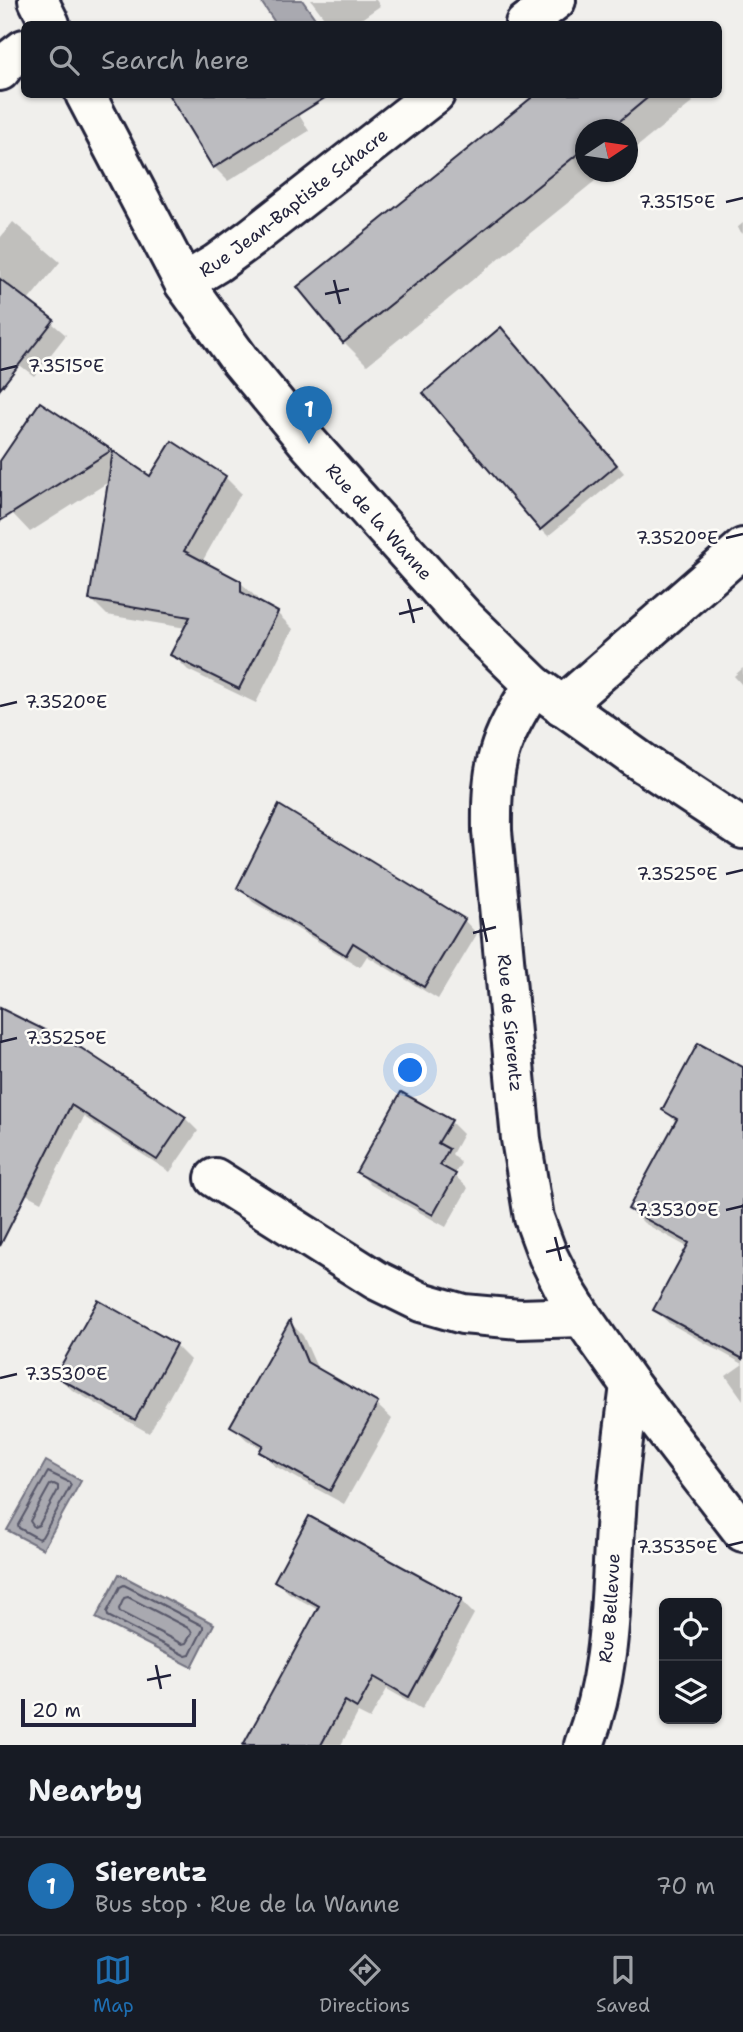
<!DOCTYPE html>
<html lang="en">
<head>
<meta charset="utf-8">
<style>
	body { margin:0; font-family:"Shantell Sans",sans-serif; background:#20242c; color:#f1f3f6 }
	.controls { position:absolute; right:21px; bottom:21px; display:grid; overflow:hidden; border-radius:10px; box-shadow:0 2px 5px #0004 }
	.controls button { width:63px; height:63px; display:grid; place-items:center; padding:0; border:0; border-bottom:2px solid #363941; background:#171b24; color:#f1f3f6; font:35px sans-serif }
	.compass { position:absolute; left:575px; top:119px; width:63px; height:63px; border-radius:50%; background:#171b24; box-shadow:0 2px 5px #0004; rotate:77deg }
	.scale { position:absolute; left:21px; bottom:18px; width:175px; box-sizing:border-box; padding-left:7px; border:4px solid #22223b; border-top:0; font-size:19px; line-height:24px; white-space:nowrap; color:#22223b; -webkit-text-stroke:5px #fdfcf7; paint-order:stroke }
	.you { position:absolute; left:411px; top:1071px; width:24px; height:24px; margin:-18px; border:5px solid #fff; border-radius:50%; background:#1a73e8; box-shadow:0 0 0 10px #1a73e833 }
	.badge { display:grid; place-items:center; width:46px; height:46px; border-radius:50%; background:#1f6fb2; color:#fff; font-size:23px; font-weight:700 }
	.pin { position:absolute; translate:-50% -58px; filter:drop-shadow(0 2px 4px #0008) }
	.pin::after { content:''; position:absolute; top:37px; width:24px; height:21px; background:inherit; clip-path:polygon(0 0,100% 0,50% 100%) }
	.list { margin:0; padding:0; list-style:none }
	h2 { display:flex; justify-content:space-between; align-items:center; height:91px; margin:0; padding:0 28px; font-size:30px }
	h2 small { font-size:23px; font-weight:400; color:#9ea1a6 }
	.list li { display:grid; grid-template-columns:46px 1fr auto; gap:21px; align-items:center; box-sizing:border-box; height:98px; padding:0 28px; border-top:2px solid #363941 }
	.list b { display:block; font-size:26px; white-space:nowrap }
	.list p { margin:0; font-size:23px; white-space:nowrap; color:#9ea1a6 }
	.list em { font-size:23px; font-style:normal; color:#9ea1a6 }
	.icon { flex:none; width:38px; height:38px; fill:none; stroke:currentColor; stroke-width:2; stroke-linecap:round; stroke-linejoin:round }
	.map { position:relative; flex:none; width:743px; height:1745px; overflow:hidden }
	.search { position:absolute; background:#171b24; box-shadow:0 2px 5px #0004; left:21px; right:21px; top:21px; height:77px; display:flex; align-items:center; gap:18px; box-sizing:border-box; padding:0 24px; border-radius:10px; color:#9ea1a6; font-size:26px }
	.sheet { height:189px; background:#171b24 }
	nav { display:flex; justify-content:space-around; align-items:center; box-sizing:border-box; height:98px; border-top:2px solid #363941; background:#171b24; font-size:19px; color:#9ea1a6 }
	nav a { display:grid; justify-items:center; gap:4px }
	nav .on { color:#1f6fb2 }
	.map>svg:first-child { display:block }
	.water { fill:#a9a9b0; stroke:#737381; stroke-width:2 }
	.shadow { fill:#0003 }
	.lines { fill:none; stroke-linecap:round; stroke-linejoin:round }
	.shore { stroke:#58586a; stroke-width:2 }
	.building { fill:#bcbcc0; stroke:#22223b; stroke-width:2 }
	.minor-casing { stroke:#22223b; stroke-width:44 }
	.minor { stroke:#fdfcf7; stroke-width:38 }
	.ticks { fill:none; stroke:#22223b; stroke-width:2.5 }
	.labels { text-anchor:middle; stroke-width:5; stroke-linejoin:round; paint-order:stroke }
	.street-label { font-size:18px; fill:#22223b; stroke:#fdfcf7 }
	.ticks-label { font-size:18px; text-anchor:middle; fill:#22223b; stroke:#fdfcf7; stroke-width:5; stroke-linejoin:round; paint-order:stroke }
</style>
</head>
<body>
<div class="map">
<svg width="743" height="1745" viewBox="0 0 743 1745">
	<rect width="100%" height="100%" fill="#f0efec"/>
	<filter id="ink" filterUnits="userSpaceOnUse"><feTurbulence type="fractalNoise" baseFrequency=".0143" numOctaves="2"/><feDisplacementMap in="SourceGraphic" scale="14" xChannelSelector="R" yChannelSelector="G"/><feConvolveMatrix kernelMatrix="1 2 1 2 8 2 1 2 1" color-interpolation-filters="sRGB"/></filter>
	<g filter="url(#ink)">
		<!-- water -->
		<g class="water">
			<path d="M260,0h42l17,24h-43z"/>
			<path d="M46,1461l35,20 -38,68 -36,-19z"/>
			<path d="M119,1574l95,50 -22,43 -96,-49z"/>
		</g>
		<!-- shadow -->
		<g class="shadow">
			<path d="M311,0h65l4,6 -26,18h-25z"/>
			<path d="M286,94l23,37 -81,50 -14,-14z"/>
			<path d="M539,94h148l6,8 -65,52v-24h-42v42h20l-239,193 -23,-23 -44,-55z"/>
			<path d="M13,222l47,40 -33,40 39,33 -32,41 -34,-26v-112z"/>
			<path d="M743,223v11l-6,-6z"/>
			<path d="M509,336l115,137 -76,63 -7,-7z"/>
			<path d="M40,405l110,73 75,-1 16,16 -39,69 38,20 17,16 -1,4 21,11 16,16 -37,74 -68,-33 -16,-16 14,-26 -79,-13 -16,-16 19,-118 -80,51 -18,-19 -12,-18v-31z"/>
			<path d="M743,668v18l-9,-10z"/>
			<path d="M240,888l224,32 13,14 -39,65 -71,-43 -7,11 -107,-65z"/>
			<path d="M0,1026l185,92 13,13 -28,41 -86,-55 -43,85 -17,-9 -24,46z"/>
			<path d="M743,1070v294l-74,-41 -14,-13 34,-62 -45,-25 -14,-14 47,-86 -13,-13z"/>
			<path d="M451,1122l12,12 -11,20 9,9 -7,12 14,13 -22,39 -75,-42 -13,-13z"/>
			<path d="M99,1302l76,43 15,15 -41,73 -77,-43 -15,-14z"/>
			<path d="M290,1322l13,14 15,34 59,35 15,14 -48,85 -69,-38 -14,-14 2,-3 -16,-9 -15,-14z"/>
			<path d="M743,1364v36l-17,-24z"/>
			<path d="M310,1518l151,83 13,13 -52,95 -35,-20 -17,30 -12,-6 -17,32h-96l73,-135 -29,-17 -13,-12z"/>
		</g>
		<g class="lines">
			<!-- shore -->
			<g class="shore">
				<path d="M48,1472l21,10 2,3 -29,52 -3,2 -20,-11 -1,-3z"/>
				<path d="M54,1484l4,2v4l-19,35 -5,2 -4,-6 20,-36z"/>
				<path d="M124,1585l79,41v3l-13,26 -4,1 -78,-40 -1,-4 13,-25z"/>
				<path d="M128,1597l62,32 2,4 -6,10 -4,1 -62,-32 -1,-3 5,-11z"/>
			</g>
		</g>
		<!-- building -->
		<g class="building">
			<path d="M168,94h163l-118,74z"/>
			<path d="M536,94h116l-43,36h-24v18l-242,195 -46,-56z"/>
			<path d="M0,279l54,41 -54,69z"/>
			<path d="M501,327l116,138 -77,65 -117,-137z"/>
			<path d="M40,402l72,48 -112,71v-60z"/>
			<path d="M172,441l54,35 -42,75 57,30v11l37,20 -39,77 -69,-34 20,-38 -101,-17 24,-149 37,25z"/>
			<path d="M279,805l186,114 -41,68 -71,-44 -7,12 -109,-67z"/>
			<path d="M0,1008l81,40 105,69 -29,43 -86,-55 -71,141z"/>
			<path d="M698,1043l45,24v292l-90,-49 36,-67 -61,-34 49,-90 -15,-9z"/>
			<path d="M401,1092l51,28 -14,23 11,6 -9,16 16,9 -23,41 -77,-43z"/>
			<path d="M98,1300l78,44 -41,76 -80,-44z"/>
			<path d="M290,1320l17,42 71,41 -48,88 -71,-39 4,-7 -33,-19z"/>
			<path d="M309,1516l153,83 -53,98 -35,-20 -17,31 -12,-7 -24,44h-78l76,-139 -45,-25z"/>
		</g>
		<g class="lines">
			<defs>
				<g id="minor">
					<path d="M38,0l12,24"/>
					<path d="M525,24l31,-24"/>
					<path d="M0,71l7,-9 17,-13"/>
					<path id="s1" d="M85,94l99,189 55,76 70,85 155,173 70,68 112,80 97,64"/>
					<path id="s2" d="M184,283l33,-20 34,-25 184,-144"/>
					<path id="s3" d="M534,685c-37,56 -43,80 -42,146l29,308 13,79 14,38 17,34 17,27 48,68 113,147"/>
					<path d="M562,706l181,-158"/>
					<path d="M215,1178l161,102 45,22 42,12 57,5 62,-2"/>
					<path id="s4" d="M584,1745c29,-77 26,-151 32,-232 2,-43 9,-86 14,-128"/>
				</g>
			</defs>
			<!-- minor casing -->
			<use href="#minor" class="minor-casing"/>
			<!-- minor -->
			<use href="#minor" class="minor"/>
		</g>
	</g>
	<!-- ticks -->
	<path class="ticks" d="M726,202l17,-4M334,280l6,24M325,294l24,-5M0,370l17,-4M726,538l17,-4M408,599l6,24M399,614l24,-6M0,706l17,-4M726,874l17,-4M482,918l5,24M473,933l23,-6M0,1042l17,-4M726,1210l17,-4M555,1237l6,24M546,1252l24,-6M0,1378l17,-4M726,1546l17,-4M156,1665l5,24M147,1680l24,-5"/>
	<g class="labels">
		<!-- street labels -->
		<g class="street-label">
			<text dy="6" stroke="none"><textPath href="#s2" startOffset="136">Rue Jean-Baptiste Schacre</textPath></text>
			<text dy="6" stroke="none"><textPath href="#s1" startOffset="522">Rue de la Wanne</textPath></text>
			<text dy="6" stroke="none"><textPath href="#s3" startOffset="348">Rue de Sierentz</textPath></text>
			<text dy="6" stroke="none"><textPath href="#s4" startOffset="140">Rue Bellevue</textPath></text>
		</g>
	</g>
	<g class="ticks-label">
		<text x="677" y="208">7.3515°E</text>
		<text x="66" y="372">7.3515°E</text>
		<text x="677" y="544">7.3520°E</text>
		<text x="66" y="708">7.3520°E</text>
		<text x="677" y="880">7.3525°E</text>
		<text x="66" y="1044">7.3525°E</text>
		<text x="677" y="1216">7.3530°E</text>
		<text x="66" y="1380">7.3530°E</text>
		<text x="677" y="1553">7.3535°E</text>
	</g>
</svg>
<div class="controls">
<button><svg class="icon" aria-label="locate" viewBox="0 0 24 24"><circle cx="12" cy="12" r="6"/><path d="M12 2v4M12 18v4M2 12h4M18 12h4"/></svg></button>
<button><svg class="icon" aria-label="layers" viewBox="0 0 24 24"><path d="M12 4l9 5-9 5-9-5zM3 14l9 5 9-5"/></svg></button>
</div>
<svg class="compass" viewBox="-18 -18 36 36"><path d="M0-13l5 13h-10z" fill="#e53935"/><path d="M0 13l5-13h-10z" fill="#9ea1a6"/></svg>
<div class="scale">20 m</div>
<div class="you"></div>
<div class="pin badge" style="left:309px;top:444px">1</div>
<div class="search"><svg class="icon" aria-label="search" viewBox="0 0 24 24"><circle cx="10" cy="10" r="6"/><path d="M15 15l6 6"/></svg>Search here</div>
</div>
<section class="sheet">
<h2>Nearby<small></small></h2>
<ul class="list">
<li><span class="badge">1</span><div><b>Sierentz</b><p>Bus stop · Rue de la Wanne</p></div><em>70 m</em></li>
</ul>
</section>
<nav>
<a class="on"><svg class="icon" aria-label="map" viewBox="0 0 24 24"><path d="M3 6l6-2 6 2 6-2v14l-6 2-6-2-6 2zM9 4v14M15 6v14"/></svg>Map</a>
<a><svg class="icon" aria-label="directions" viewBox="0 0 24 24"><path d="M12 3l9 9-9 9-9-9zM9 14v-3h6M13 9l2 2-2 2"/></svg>Directions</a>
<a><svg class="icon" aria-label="saved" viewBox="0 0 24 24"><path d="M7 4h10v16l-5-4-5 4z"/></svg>Saved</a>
</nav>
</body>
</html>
